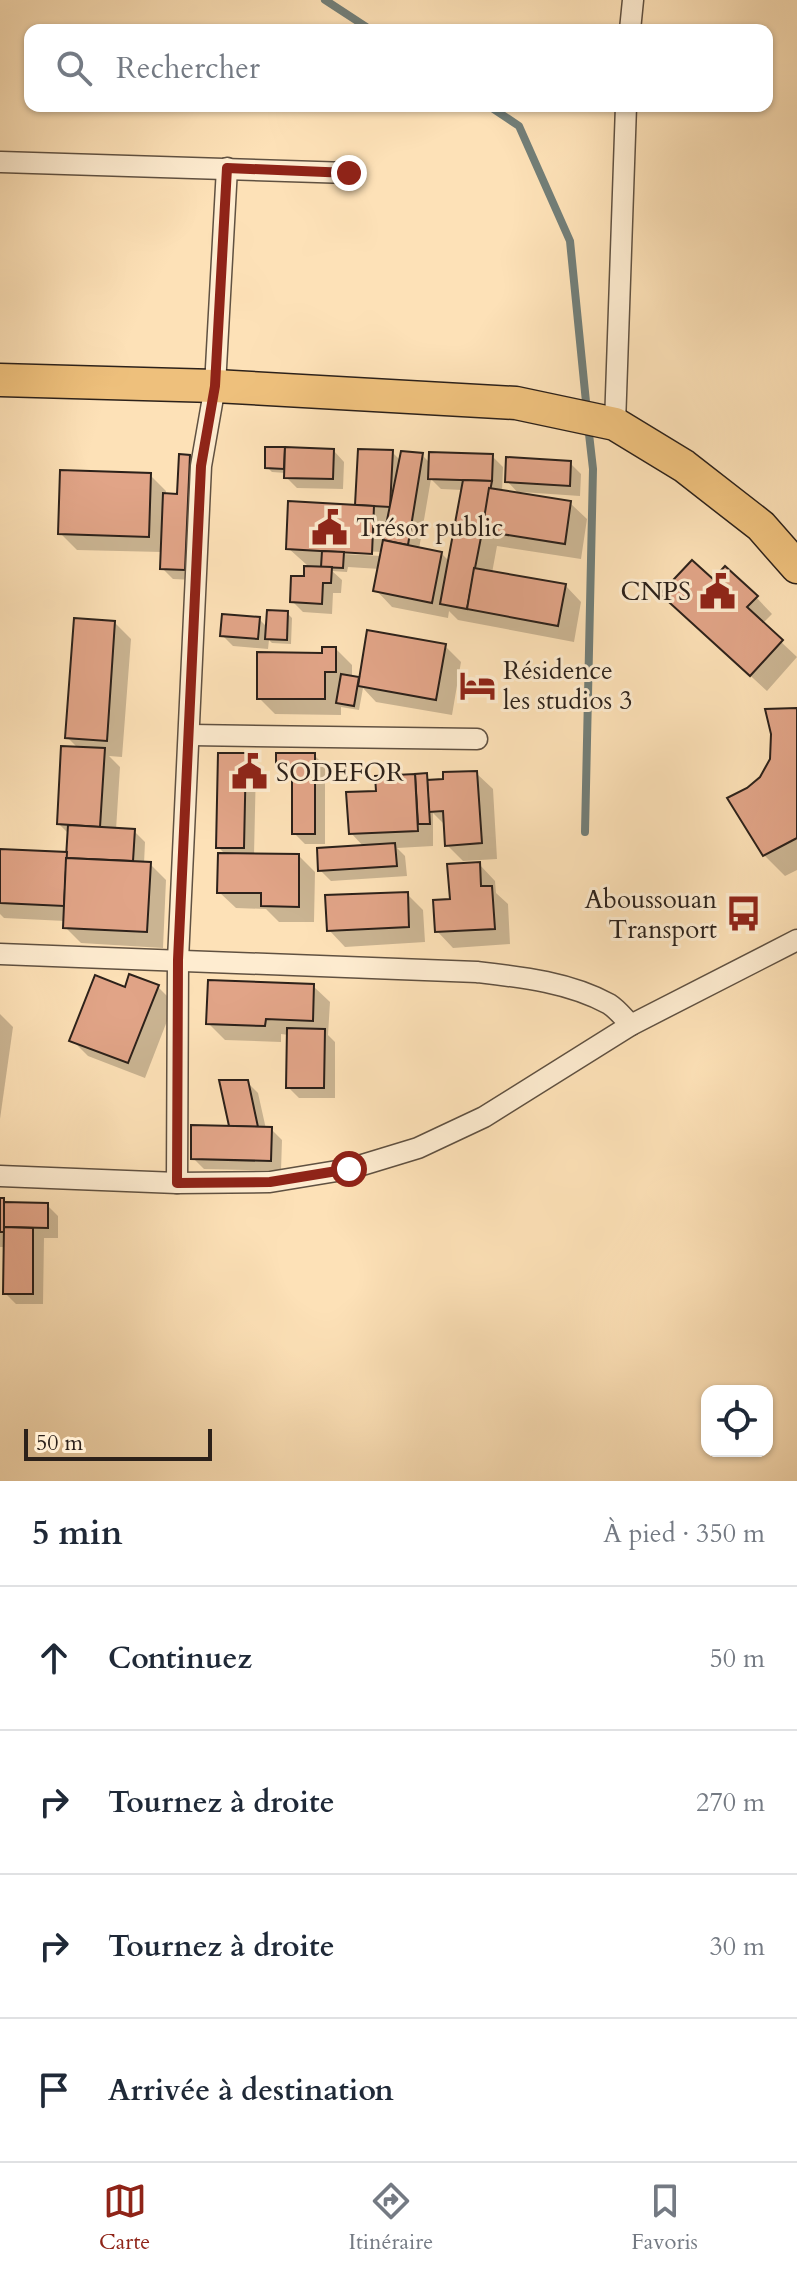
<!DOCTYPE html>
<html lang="fr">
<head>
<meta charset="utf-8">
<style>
	body { margin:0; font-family:Cardo,serif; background:#f2f2f3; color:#1f2937 }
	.controls { position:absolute; right:24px; bottom:24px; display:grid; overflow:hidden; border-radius:16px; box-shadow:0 2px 6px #0004 }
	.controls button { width:72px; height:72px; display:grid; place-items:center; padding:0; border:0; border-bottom:2px solid #e0e1e3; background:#fff; color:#1f2937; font:40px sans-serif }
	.scale { position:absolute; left:24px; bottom:20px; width:188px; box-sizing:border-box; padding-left:8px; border:4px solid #2c211a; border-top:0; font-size:22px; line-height:28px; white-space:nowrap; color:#2c211a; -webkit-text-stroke:6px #feecd0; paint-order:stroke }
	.stop { position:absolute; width:24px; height:24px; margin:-18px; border:6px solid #8f2418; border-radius:50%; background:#fff }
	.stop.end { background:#8f2418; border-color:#fff; box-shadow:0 2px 8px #0008 }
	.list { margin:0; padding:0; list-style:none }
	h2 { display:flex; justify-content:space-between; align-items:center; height:104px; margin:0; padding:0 32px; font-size:34px }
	h2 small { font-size:26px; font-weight:400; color:#747a83 }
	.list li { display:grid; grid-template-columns:52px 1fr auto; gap:24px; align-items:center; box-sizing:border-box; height:144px; padding:0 32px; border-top:2px solid #e0e1e3 }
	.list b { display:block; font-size:30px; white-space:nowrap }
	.list em { font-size:26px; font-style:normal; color:#747a83 }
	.icon { flex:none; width:44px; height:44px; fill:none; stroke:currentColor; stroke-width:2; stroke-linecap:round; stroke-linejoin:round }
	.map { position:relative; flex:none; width:797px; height:1481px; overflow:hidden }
	.search { position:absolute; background:#fff; box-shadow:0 2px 6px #0004; left:24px; right:24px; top:24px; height:88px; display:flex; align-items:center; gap:20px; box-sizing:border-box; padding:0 28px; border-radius:16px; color:#747a83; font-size:30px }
	.sheet { height:680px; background:#fff }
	nav { display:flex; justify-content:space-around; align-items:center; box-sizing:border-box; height:112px; border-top:2px solid #e0e1e3; background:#fff; font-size:22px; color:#747a83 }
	nav a { display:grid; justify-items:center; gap:4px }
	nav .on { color:#8f2418 }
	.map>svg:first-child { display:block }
	.shadow { fill:#0003; fill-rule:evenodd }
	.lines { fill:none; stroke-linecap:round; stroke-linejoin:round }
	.stream { stroke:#727e78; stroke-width:8 }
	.building { fill:#e1a487; stroke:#2c211a; stroke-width:2 }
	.minor-casing { stroke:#605141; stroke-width:23 }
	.primary-casing { stroke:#2c211a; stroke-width:35 }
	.minor { stroke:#feecd0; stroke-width:20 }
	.primary { stroke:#eec07c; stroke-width:32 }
	.route { stroke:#8f2418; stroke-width:10 }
	.labels { text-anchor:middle; stroke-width:6; stroke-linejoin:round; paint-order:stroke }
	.poi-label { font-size:26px; fill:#2c211a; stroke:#feecd0; text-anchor:start }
</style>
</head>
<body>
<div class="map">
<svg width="797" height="1481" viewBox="0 0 797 1481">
	<rect width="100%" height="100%" fill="#fde1b7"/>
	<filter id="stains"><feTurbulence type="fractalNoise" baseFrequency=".0025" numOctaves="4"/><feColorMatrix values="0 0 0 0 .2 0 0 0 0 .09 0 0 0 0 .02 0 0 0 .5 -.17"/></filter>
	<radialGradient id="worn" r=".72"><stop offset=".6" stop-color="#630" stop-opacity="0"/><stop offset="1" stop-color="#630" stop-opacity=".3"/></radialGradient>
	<!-- shadow -->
	<g class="shadow">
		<path d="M267,449l67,2 10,11 -1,27 -46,-1 -11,-11v-4l-14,-1 -5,-5z"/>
		<path d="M392,452l9,9 21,-6 8,8 62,-7 11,11 -1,25 68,11 17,16 -6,40 -84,-13 -5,27 73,12 16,17 -7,40 -116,-22 -9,-9 -1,7 -56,-11 -16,-17 4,-21 -32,-2 -1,5 -15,-1 10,9 -1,13h-8l-1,21 -29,-2 -11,-11 14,-23 1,-13 -19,-17 69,-41zM431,479l10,10 22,1 -13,72 -9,-9 -22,-4zM339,550l43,2v4l-39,-2z"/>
		<path d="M189,457l11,11 -5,112 -22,-1 -11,-11v-16l-85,-2 -17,-17 90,-58 16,16v5h13z"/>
		<path d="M570,463l11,11 -1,22 -59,-4 -1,3 -13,-14z"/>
		<path d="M713,582l43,15 16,17 -10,10 35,33 -30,34 -88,-81z"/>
		<path d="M287,613l5,5 -1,26 -19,-1 -3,-3 -1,9 -35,-3 -11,-11 37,-16 9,9z"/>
		<path d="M114,622l17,17 -9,118 -13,-1 11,11 -4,63 18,1 11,11 -1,22h6l16,16 -3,68 -82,-5 -16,-16v-6l-61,-3 -4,-4v-63l68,3 2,-19 -11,-11 20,-75 -12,-12z"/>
		<path d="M445,646l16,16 -9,53 -76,-13 -13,-14 -4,22 -18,-3v8l-66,-1 -16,-16 77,-49 16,16v12l9,2z"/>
		<path d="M797,710v160l-12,6 -21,-21 -16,-66 14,-11z"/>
		<path d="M245,755l11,11 -2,89 45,1 16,16 -1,50h-35l-13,-13 -30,-1 -17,-16 7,-37 -8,-8z"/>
		<path d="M314,755l11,11v78h-20l-11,-11v-56h-5l-11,-11z"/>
		<path d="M476,773l17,16 4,70 -34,2 -16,-16 -1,-19 -13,-13v33l-36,2 8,8 2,20 -76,5 -11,-11 44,-23 -13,-14 27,-40 -1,-15 49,-3 5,7z"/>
		<path d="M479,864l16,17 1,12 12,11 2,40 -57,4 -16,-17 15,-30z"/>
		<path d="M407,894l16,16 2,32 -80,5 -16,-17z"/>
		<path d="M313,986l17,16 -2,33 7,7v56h-36l-11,-11 1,-52 -8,-1v8l-56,-2 -17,-17z"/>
		<path d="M158,987l16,16 -29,75 -57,-22 -16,-16 54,-51z"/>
		<path d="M0,1014l13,13 -13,92z"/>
		<path d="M247,1082l11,11 8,36h5l11,11 -1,31 -77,-2 -11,-11 39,-30z"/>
		<path d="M0,1200l8,4 39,1 11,11v22h-14l-1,66h-27l-11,-11 1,-46h-6z"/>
	</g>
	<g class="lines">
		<!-- stream -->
		<g class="stream">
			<path d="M325,0l46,30"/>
			<path d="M489,106l30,20 51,115 17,171"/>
			<path d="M585,832l8,-363 -5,-44"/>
		</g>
	</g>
	<!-- building -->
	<g class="building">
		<path d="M265,447h20l-1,22 -19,-1z"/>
		<path d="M285,447l49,2 -1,30 -49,-1z"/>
		<path d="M358,449l35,1 -3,57 -35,-2z"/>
		<path d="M401,451l22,2 -15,92 -25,-5z"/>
		<path d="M429,452l64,2 -1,27 -64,-2z"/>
		<path d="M179,454l11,1 -5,115 -25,-1 3,-76 14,1z"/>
		<path d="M506,457l65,4 -1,25 -65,-4z"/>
		<path d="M60,470l91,3 -2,64 -91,-3z"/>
		<path d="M463,480l29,1 -25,128 -27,-5z"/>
		<path d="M489,488l82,13 -6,43 -83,-13z"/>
		<path d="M288,501l86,5 -2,48 -86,-5z"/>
		<path d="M383,540l59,12 -10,51 -59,-12z"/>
		<path d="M322,551l22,1 -1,16 -22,-1z"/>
		<path d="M692,560l21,19 12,-13 33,30 -11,11 36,33 -33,36 -90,-82z"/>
		<path d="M304,566l28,1 -1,16h-8l-1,21 -32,-2 1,-26h13z"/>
		<path d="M474,568l92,16 -8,42 -91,-17z"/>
		<path d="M267,610l21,1 -1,29 -22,-1z"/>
		<path d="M222,614l38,3 -2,22 -38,-3z"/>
		<path d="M74,618l41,3 -8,120 -42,-3z"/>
		<path d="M367,630l79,14 -10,56 -78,-14z"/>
		<path d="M322,647h14v25h-11v27h-68v-47l65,1z"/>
		<path d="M341,674l18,3 -5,29 -18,-3z"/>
		<path d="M797,708v130l-34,18 -36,-58 20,-10 13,-11 10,-18 1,-25 -6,-25z"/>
		<path d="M61,746l44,2 -5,79 -43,-3z"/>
		<path d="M218,753h28l-2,95h-28z"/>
		<path d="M276,753h39v81h-23v-67h-16z"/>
		<path d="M477,771l5,72 -37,3 -2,-35 -14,1 -2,-32 16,-1v-7z"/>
		<path d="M427,773l3,51h-12l-3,-50z"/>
		<path d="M415,774l3,57 -69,3 -3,-42 30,-1 -1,-15z"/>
		<path d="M68,825l67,4 -2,32 -67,-3z"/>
		<path d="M395,843l2,23 -79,5 -1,-23z"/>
		<path d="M0,849l67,3 -3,54 -64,-3z"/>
		<path d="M218,853l81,1v53l-38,-1v-13h-44z"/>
		<path d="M66,858l85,4 -4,70 -84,-4z"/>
		<path d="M480,862l1,24h11l3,43 -60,3 -2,-32 17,-1 -3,-35z"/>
		<path d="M408,892l1,35 -82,4 -2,-36z"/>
		<path d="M129,974l30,11 -31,78 -59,-22 26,-66 30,12z"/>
		<path d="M208,980l106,4 -1,37 -47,-2 -1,7 -59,-2z"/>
		<path d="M287,1028l38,1 -1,59h-38z"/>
		<path d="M219,1080h29l10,47 -29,-1z"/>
		<path d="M191,1125l81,2 -1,34 -80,-2z"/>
		<rect x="0" y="1198" width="4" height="34"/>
		<path d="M4,1202l44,1v25l-44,-1z"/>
		<path d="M4,1227l29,1v66h-30z"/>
	</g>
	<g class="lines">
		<defs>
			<g id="minor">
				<path d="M630,30l3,-30"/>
				<path d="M1,162l348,11"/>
				<path d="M615,424l11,-318"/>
				<path d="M191,735l286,4"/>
				<path d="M0,954l477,18c44,5 92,10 132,32 8,5 15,14 22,21"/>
				<path d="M0,1176l177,7 93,-1 79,-13 69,-21 66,-31 147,-92 166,-85"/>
				<path d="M177,1183l1,-223 23,-494 14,-80 12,-218"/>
			</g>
			<path id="primary" d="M0,380l215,6 301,17 99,21 69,42 77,60 36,41"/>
		</defs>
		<!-- minor casing -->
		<use href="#minor" class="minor-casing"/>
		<!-- primary casing -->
		<use href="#primary" class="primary-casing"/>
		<!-- minor -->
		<use href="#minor" class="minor"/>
		<!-- primary -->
		<use href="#primary" class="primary"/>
	</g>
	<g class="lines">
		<!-- route -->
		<path class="route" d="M349,173l-122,-5 -12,218 -14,80 -23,494 -1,223 93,-1 79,-13"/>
	</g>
	<!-- icons -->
	<defs>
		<symbol id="civic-bare" viewBox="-9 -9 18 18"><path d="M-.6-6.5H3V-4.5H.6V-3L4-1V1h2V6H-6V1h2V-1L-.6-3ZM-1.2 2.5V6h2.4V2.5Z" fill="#8f2418" stroke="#feecd0" stroke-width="2.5" paint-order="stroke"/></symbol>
		<symbol id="hotel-bare" viewBox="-9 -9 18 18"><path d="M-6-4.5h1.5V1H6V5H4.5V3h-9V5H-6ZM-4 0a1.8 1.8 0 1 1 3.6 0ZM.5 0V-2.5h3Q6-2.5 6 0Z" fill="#8f2418" stroke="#feecd0" stroke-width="2.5" paint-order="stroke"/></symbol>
		<symbol id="bus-bare" viewBox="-9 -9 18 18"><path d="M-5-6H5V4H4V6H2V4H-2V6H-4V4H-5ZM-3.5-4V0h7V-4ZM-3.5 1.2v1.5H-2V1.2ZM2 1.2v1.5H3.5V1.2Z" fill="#8f2418" stroke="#feecd0" stroke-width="2.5" paint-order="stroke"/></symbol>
	</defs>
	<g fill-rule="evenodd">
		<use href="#civic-bare" x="304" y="502" width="51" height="51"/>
		<use href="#civic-bare" x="692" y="566" width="51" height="51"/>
		<use href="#hotel-bare" x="452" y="660" width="51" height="51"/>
		<use href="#civic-bare" x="224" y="746" width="51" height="51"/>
		<use href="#bus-bare" x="718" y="888" width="51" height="51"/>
	</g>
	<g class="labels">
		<!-- poi labels -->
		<g class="poi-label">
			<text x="356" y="536">Trésor public</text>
			<text x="691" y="600" text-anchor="end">CNPS</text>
			<text x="503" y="679">Résidence<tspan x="503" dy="30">les studios 3</tspan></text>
			<text x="276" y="781">SODEFOR</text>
			<text x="717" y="908" text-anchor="end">Aboussouan<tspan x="717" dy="30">Transport</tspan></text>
		</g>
	</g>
	<rect width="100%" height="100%" filter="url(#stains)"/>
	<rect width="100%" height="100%" fill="url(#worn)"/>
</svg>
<div class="controls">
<button><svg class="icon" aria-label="locate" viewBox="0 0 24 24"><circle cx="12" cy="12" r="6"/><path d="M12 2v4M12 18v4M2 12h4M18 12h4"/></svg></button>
</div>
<div class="scale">50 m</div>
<div class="stop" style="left:349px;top:1169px"></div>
<div class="stop end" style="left:349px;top:173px"></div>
<div class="search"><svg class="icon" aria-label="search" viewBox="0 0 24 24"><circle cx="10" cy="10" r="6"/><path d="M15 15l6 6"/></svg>Rechercher</div>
</div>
<section class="sheet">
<h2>5 min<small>À pied · 350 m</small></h2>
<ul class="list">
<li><svg class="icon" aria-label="ahead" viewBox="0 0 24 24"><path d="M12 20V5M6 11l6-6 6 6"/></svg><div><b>Continuez</b></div><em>50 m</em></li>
<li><svg class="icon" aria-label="right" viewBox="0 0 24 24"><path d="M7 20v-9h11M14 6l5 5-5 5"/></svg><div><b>Tournez à droite</b></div><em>270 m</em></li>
<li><svg class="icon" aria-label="right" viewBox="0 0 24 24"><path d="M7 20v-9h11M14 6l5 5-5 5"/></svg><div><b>Tournez à droite</b></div><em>30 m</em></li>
<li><svg class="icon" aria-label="arrive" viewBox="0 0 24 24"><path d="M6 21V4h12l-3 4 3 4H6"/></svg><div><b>Arrivée à destination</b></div></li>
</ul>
</section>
<nav>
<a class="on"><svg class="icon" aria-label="map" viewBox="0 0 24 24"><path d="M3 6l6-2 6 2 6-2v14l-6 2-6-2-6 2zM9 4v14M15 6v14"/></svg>Carte</a>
<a><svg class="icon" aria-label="directions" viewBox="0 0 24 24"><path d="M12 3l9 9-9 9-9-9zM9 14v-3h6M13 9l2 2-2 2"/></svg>Itinéraire</a>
<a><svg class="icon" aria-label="saved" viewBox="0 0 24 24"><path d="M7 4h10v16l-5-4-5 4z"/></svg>Favoris</a>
</nav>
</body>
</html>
